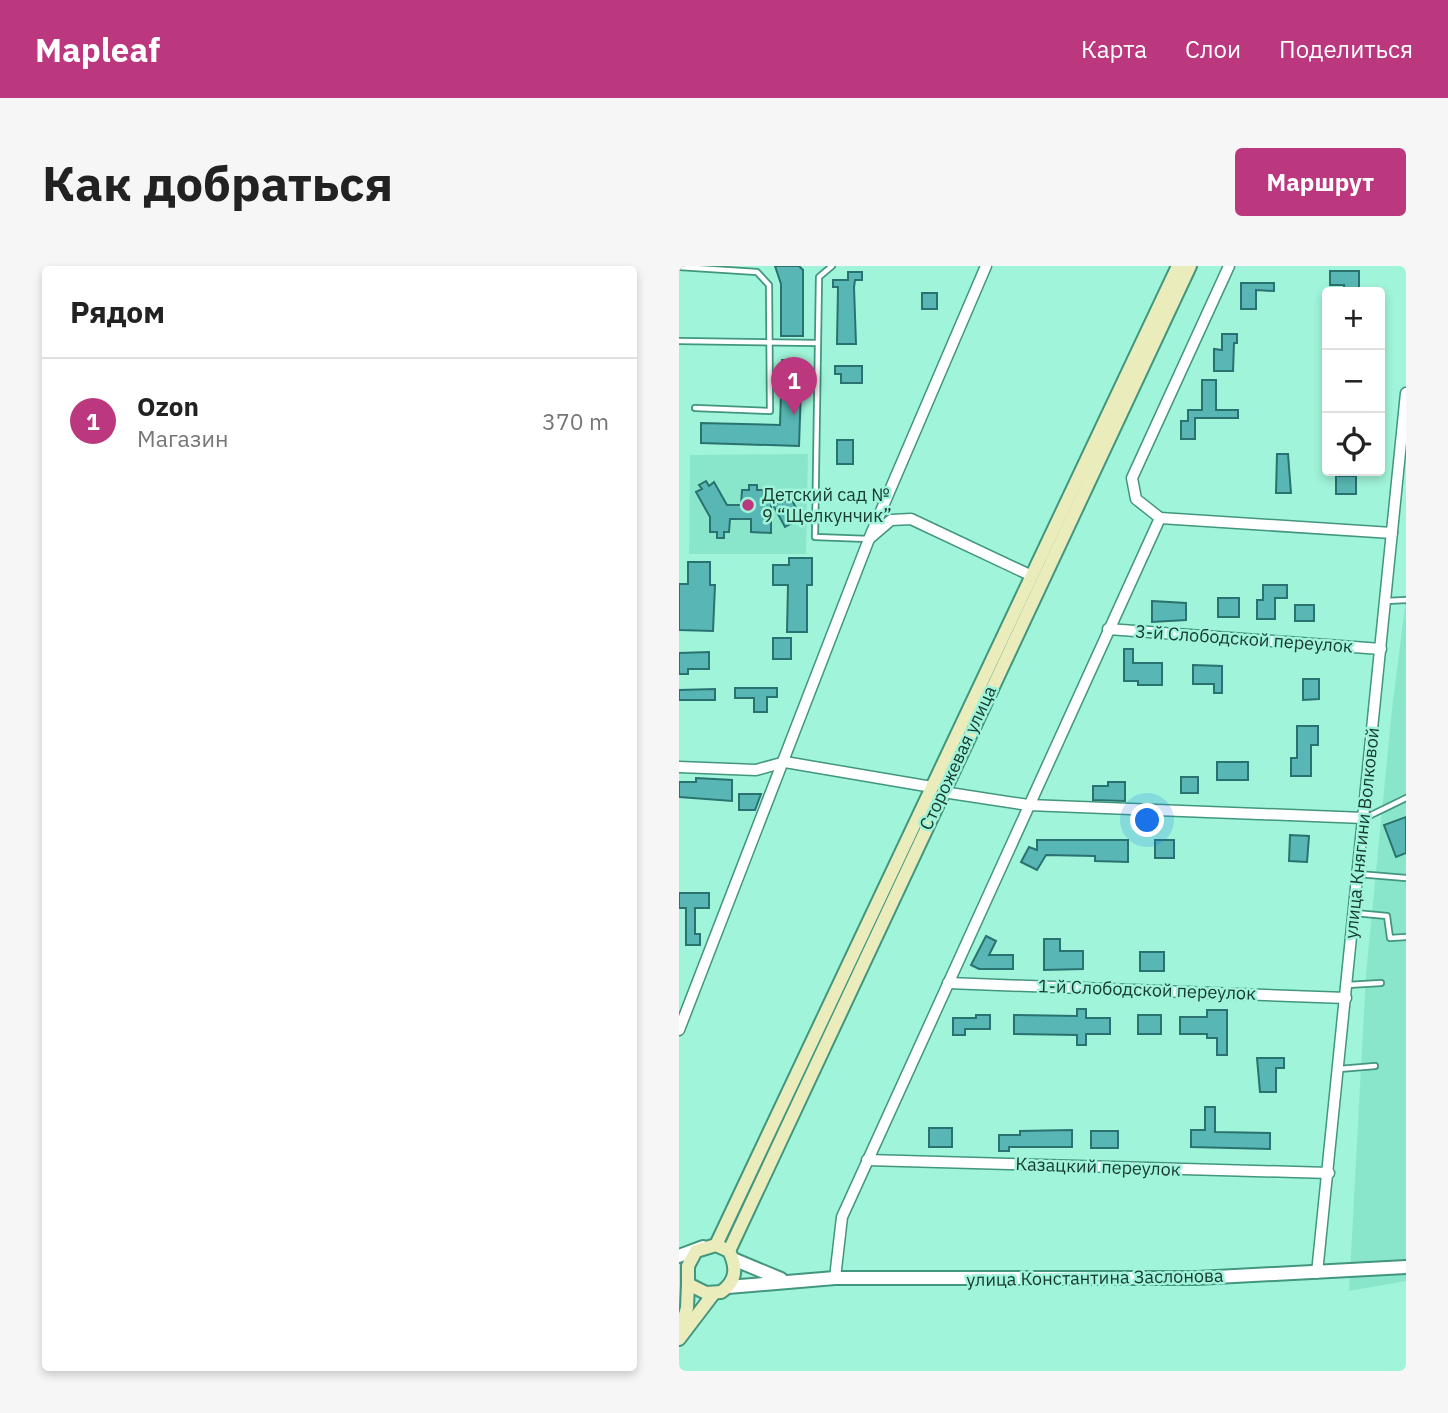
<!DOCTYPE html>
<html lang="ru">
<head>
<meta charset="utf-8">
<style>
	body { margin:0; font-family:"IBM Plex Sans",sans-serif; background:#f6f6f6; color:#222 }
	.controls { position:absolute; right:21px; top:21px; display:grid; overflow:hidden; border-radius:7px; box-shadow:0 4px 10px #0003 }
	.controls button { width:63px; height:63px; display:grid; place-items:center; padding:0; border:0; border-bottom:2px solid #e0e0e0; background:#fff; color:#222; font:35px sans-serif }
	.you { position:absolute; left:469px; top:555px; width:24px; height:24px; margin:-18px; border:5px solid #fff; border-radius:50%; background:#1a73e8; box-shadow:0 0 0 10px #1a73e833 }
	.badge { display:grid; place-items:center; width:46px; height:46px; border-radius:50%; background:#bc387e; color:#fff; font-size:23px; font-weight:700 }
	.pin { position:absolute; translate:-50% -58px; filter:drop-shadow(0 2px 4px #0008) }
	.pin::after { content:''; position:absolute; top:37px; width:24px; height:21px; background:inherit; clip-path:polygon(0 0,100% 0,50% 100%) }
	.list { margin:0; padding:0; list-style:none }
	h2 { display:flex; justify-content:space-between; align-items:center; height:91px; margin:0; padding:0 28px; font-size:30px }
	h2 small { font-size:23px; font-weight:400; color:#767676 }
	.list li { display:grid; grid-template-columns:46px 1fr auto; gap:21px; align-items:center; box-sizing:border-box; height:126px; padding:0 28px; border-top:2px solid #e0e0e0 }
	.list b { display:block; font-size:26px; white-space:nowrap }
	.list p { margin:0; font-size:23px; white-space:nowrap; color:#767676 }
	.list em { font-size:23px; font-style:normal; color:#767676 }
	.icon { flex:none; width:38px; height:38px; fill:none; stroke:currentColor; stroke-width:2; stroke-linecap:round; stroke-linejoin:round }
	.map { position:relative; flex:none; width:727px; height:1105px; overflow:hidden; border-radius:7px }
	header { display:flex; align-items:center; gap:42px; box-sizing:border-box; height:98px; padding:0 35px; background:#bc387e; color:#fff }
	header strong { font-size:33px }
	nav { display:flex; gap:38px; margin-inline-start:auto; font-size:24px }
	.intro { display:flex; align-items:center; justify-content:space-between; box-sizing:border-box; height:168px; padding:0 42px }
	h1 { margin:0; font-size:49px }
	.button { padding:18px 32px; border-radius:7px; background:#bc387e; color:#fff; font-size:24px; font-weight:700 }
	main { display:flex; gap:42px; padding:0 42px }
	aside { flex:1; background:#fff; border-radius:7px; box-shadow:0 4px 10px #0003 }
	.map>svg:first-child { display:block }
	.built { fill:#8ae6ca }
	.building { fill:#58b7b4; stroke:#297270; stroke-width:2 }
	.lines { fill:none; stroke-linecap:round; stroke-linejoin:round }
	.service-casing { stroke:#42967e; stroke-width:8 }
	.minor-casing { stroke:#42967e; stroke-width:13 }
	.tertiary-casing { stroke:#42967e; stroke-width:16 }
	.secondary-casing { stroke:#42967e; stroke-width:16 }
	.service { stroke:#fff; stroke-width:4.5 }
	.minor { stroke:#fff; stroke-width:10 }
	.tertiary { stroke:#fff; stroke-width:12 }
	.secondary { stroke:#ebecbc; stroke-width:12 }
	.poi-dot { fill:#bc387e; stroke:#a0f4d9; stroke-width:2.5 }
	.labels { text-anchor:middle; stroke-width:5; stroke-linejoin:round; paint-order:stroke }
	.poi-label { font-size:18px; fill:#16392f; stroke:#a0f4d9; text-anchor:start }
	.street-label { font-size:18px; fill:#16392f; stroke:#a0f4d9 }
</style>
</head>
<body>
<header>
<strong>Mapleaf</strong>
<nav><a>Карта</a><a>Слои</a><a>Поделиться</a></nav>
</header>
<div class="intro"><h1>Как добраться</h1><a class="button">Маршрут</a></div>
<main>
<aside>
<h2>Рядом<small></small></h2>
<ul class="list">
<li><span class="badge">1</span><div><b>Ozon</b><p>Магазин</p></div><em>370 m</em></li>
</ul>
</aside>
<div class="map">
<svg width="727" height="1105" viewBox="0 0 727 1105">
	<rect width="100%" height="100%" fill="#a0f4d9"/>
	<!-- built -->
	<g class="built">
		<path d="M129,188l-2,100h-117l1,-99z"/>
		<path d="M727,333v682l-57,10 17,-317 26,-265z"/>
	</g>
	<!-- building -->
	<g class="building">
		<path d="M96,0h24l4,4v66h-22v-52z"/>
		<path d="M651,5h29v21h-15v-7h-14z"/>
		<path d="M169,6h14v8h-7l-1,7 2,57h-19l1,-57h-5v-7h15z"/>
		<path d="M562,17h33v8l-18,-1v19h-15z"/>
		<rect x="243" y="27" width="15" height="16"/>
		<path d="M543,68h15v9h-3l-1,28h-19v-22l8,1z"/>
		<path d="M103,94l20,1 -3,85 -98,-3v-20l79,2z"/>
		<path d="M156,100h27v17h-21v-9h-6z"/>
		<path d="M523,114h14v30h22v8h-43v21h-14v-18h7v-11h14z"/>
		<rect x="158" y="174" width="16" height="24"/>
		<path d="M598,188h11l3,39h-15z"/>
		<rect x="657" y="210" width="20" height="18"/>
		<path d="M27,215l3,5 5,-4 13,23h14l1,-15h7v-5h8v5h6v10l8,3v30l-20,-1v-13h-21l-1,13h-5v6h-7v-6h-7v-15l-14,-25 6,-3 -3,-4z"/>
		<path d="M113,234l9,18 -16,9 -13,-24z"/>
		<path d="M110,292h23v27h-5v47h-20l1,-47h-15v-20h16z"/>
		<path d="M9,296h22v23h5l-2,46 -34,-1v-46h9z"/>
		<path d="M584,319h24v13h-12v21h-18v-19h6z"/>
		<rect x="539" y="332" width="21" height="19"/>
		<path d="M473,335l34,2v17l-34,2z"/>
		<rect x="616" y="339" width="19" height="16"/>
		<rect x="94" y="372" width="18" height="21"/>
		<path d="M445,383h9v14h29v22h-24v-4h-14z"/>
		<path d="M30,386v17h-21v5h-9v-21z"/>
		<path d="M514,399l29,1v27h-8v-9h-21z"/>
		<path d="M624,413h16v20l-16,1z"/>
		<path d="M56,422h42v9h-10v15h-13v-14h-19z"/>
		<path d="M36,423v11h-36v-10z"/>
		<path d="M618,460h21v19h-7v31h-20v-18h6z"/>
		<rect x="538" y="496" width="31" height="18"/>
		<rect x="502" y="511" width="17" height="16"/>
		<path d="M17,512l36,2v21l-53,-4v-15h17z"/>
		<path d="M429,516h17v19l-32,-1v-14h15z"/>
		<path d="M60,528h22l-6,16h-16z"/>
		<path d="M727,551v36l-10,4 -12,-32z"/>
		<path d="M611,569l19,1 -2,26 -18,-1z"/>
		<path d="M358,574h91v22l-33,-1v-5l-49,-1 -9,15 -16,-8 8,-15 8,3z"/>
		<rect x="476" y="574" width="19" height="18"/>
		<path d="M0,627h30v15h-14v26h5v11h-14v-37h-7z"/>
		<path d="M307,670l10,5 -7,14h24v14h-34l-8,-4z"/>
		<path d="M365,673h16v12h23v18l-39,1z"/>
		<rect x="461" y="686" width="24" height="19"/>
		<path d="M398,743h9v9h24v16h-24v11h-9v-10l-63,-1v-19l63,1z"/>
		<path d="M528,744h20v45h-10v-17h-10v-4h-27v-17h27z"/>
		<path d="M297,749h14v14h-25v6h-12v-17h23z"/>
		<rect x="459" y="749" width="23" height="19"/>
		<path d="M578,792h27v10h-8v24h-16z"/>
		<path d="M526,841h10v25l55,1v16l-79,-2v-17h14z"/>
		<rect x="250" y="862" width="23" height="19"/>
		<path d="M393,864v17h-63v4h-10v-16h21v-4z"/>
		<rect x="412" y="865" width="27" height="17"/>
	</g>
	<g class="lines">
		<defs>
			<g id="service">
				<path d="M153,0l-13,11 -4,260 54,2"/>
				<path d="M0,1l78,5 12,13 1,126 -75,-3"/>
				<path d="M0,75l139,2"/>
				<path d="M707,335l20,-1"/>
				<path d="M686,552l41,-20"/>
				<path d="M679,608l48,4"/>
				<path d="M676,647l32,3 3,22 16,-1"/>
				<path d="M668,719l34,-2"/>
				<path d="M660,803l36,-3"/>
			</g>
			<g id="minor">
				<path d="M481,252l-24,-19 -4,-21 97,-212"/>
				<path d="M481,252l232,15"/>
				<path d="M191,272l21,-18 20,-1 121,57"/>
				<path d="M429,363l273,20"/>
				<path d="M0,501l77,3 29,-8 147,25"/>
				<path d="M264,526l85,13 336,13"/>
				<path d="M269,717l398,15"/>
				<path d="M0,764l190,-491 117,-273"/>
				<path d="M188,894l462,13"/>
				<path d="M638,1007l89,-880"/>
				<path d="M156,1012l7,-61 318,-699"/>
			</g>
			<g id="tertiary">
				<path d="M0,990l24,-9"/>
				<path d="M54,993l48,20"/>
				<path d="M49,1021l107,-9h362l209,-11"/>
			</g>
			<g id="secondary">
				<path d="M37,979l462,-979"/>
				<path d="M37,979l13,6c8,16 8,30 -8,41l-15,1 -18,-9v-18l8,-15z"/>
				<path d="M50,985l461,-985"/>
				<path d="M2,1062l6,-20 1,-24"/>
				<path d="M0,1073l35,-46"/>
			</g>
		</defs>
		<!-- service casing -->
		<use href="#service" class="service-casing"/>
		<!-- minor casing -->
		<use href="#minor" class="minor-casing"/>
		<!-- tertiary casing -->
		<use href="#tertiary" class="tertiary-casing"/>
		<!-- secondary casing -->
		<use href="#secondary" class="secondary-casing"/>
		<!-- service -->
		<use href="#service" class="service"/>
		<!-- minor -->
		<use href="#minor" class="minor"/>
		<!-- tertiary -->
		<use href="#tertiary" class="tertiary"/>
		<!-- secondary -->
		<use href="#secondary" class="secondary"/>
	</g>
	<!-- markers -->
	<circle class="poi-dot" cx="69" cy="239" r="7"/>
	<g class="labels">
		<!-- poi labels -->
		<g class="poi-label">
			<text x="83" y="235">Детский сад №<tspan x="83" dy="21">9 “Щелкунчик”</tspan></text>
		</g>
		<!-- street labels -->
		<g class="street-label">
			<text transform="translate(565 373) rotate(4)" y="6">3-й Слободской переулок</text>
			<text transform="translate(279 492) rotate(-65)" y="6">Сторожевая улица</text>
			<text transform="translate(683 567) rotate(-84)" y="6">улица Княгини Волковой</text>
			<text transform="translate(468 724) rotate(2)" y="6">1-й Слободской переулок</text>
			<text transform="translate(419 901) rotate(2)" y="6">Казацкий переулок</text>
			<text transform="translate(416 1012) rotate(-1)" y="6">улица Константина Заслонова</text>
		</g>
	</g>
</svg>
<div class="controls">
<button>+</button>
<button>−</button>
<button><svg class="icon" aria-label="locate" viewBox="0 0 24 24"><circle cx="12" cy="12" r="6"/><path d="M12 2v4M12 18v4M2 12h4M18 12h4"/></svg></button>
</div>
<div class="you"></div>
<div class="pin badge" style="left:115px;top:149px">1</div>
</div>
</main>
</body>
</html>
